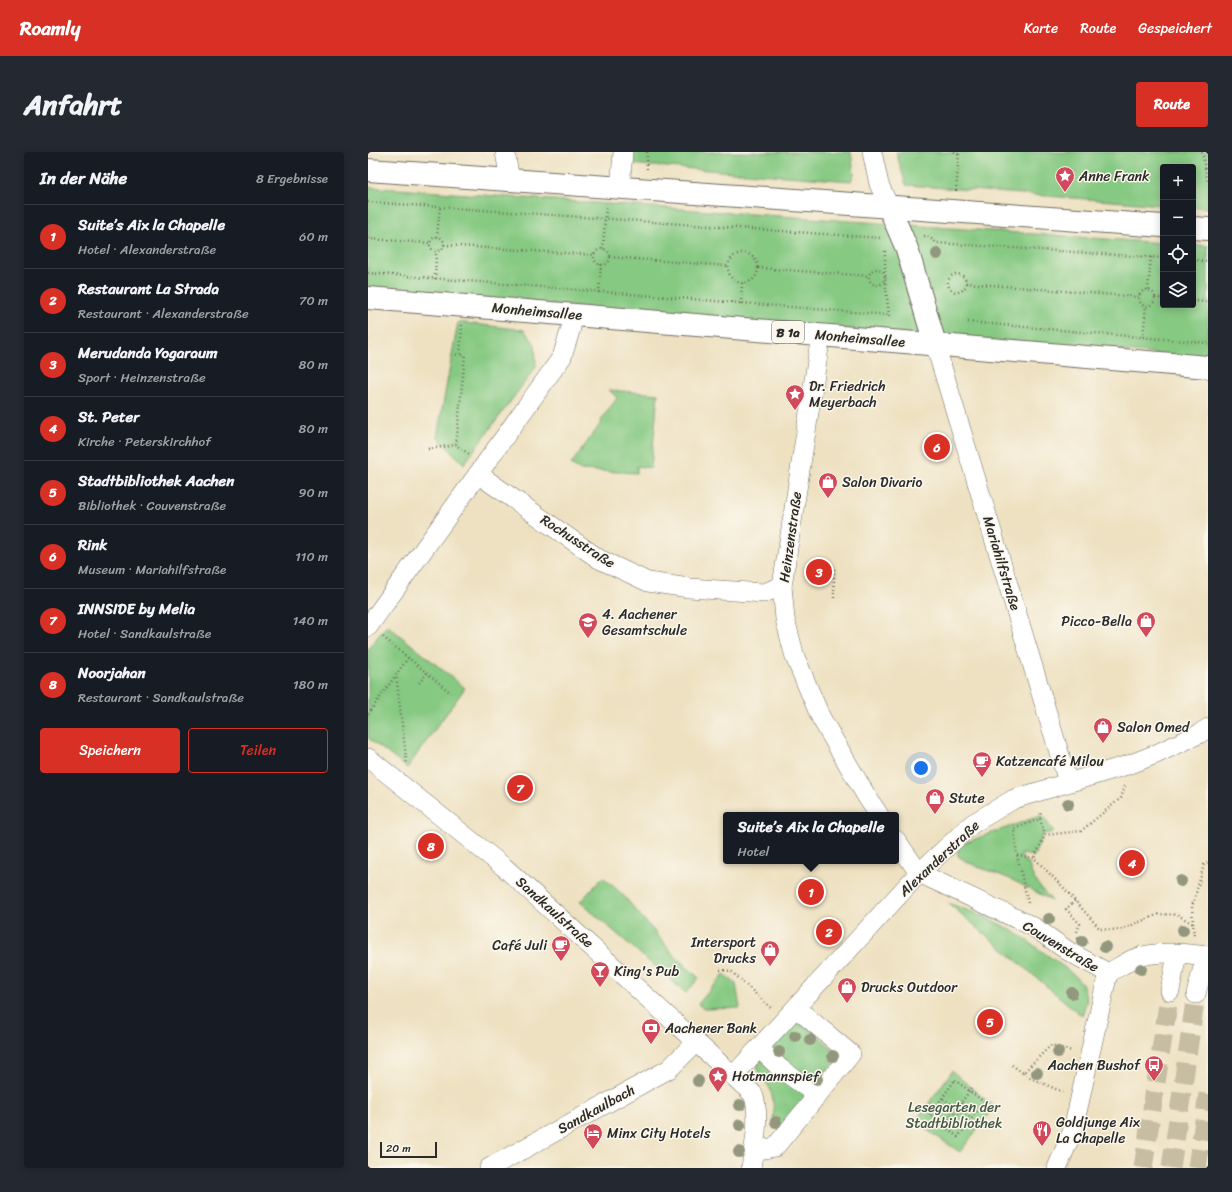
<!DOCTYPE html>
<html lang="de">
<head>
<meta charset="utf-8">
<style>
	body { margin:0; font-family:Sriracha,sans-serif; background:#242831; color:#f1f3f6 }
	.controls { position:absolute; right:12px; top:12px; display:grid; overflow:hidden; border-radius:4px; box-shadow:0 2px 10px #0003 }
	.controls button { width:36px; height:36px; display:grid; place-items:center; padding:0; border:0; border-bottom:1px solid #363941; background:#171b24; color:#f1f3f6; font:20px sans-serif }
	.scale { position:absolute; left:12px; bottom:10px; width:57px; box-sizing:border-box; padding-left:4px; border:2px solid #2b2b2b; border-top:0; font-size:11px; line-height:14px; white-space:nowrap; color:#2b2b2b; -webkit-text-stroke:3px #fbf7ec; paint-order:stroke }
	.you { position:absolute; left:553px; top:616px; width:14px; height:14px; margin:-10px; border:3px solid #fff; border-radius:50%; background:#1a73e8; box-shadow:0 0 0 6px #1a73e833 }
	.badge { display:grid; place-items:center; width:26px; height:26px; border-radius:50%; background:#d93025; color:#fff; font-size:13px; font-weight:700 }
	.pin { position:absolute; translate:-50% -50%; border:2px solid #fff; box-shadow:0 1px 4px #0006 }
	.popup { position:absolute; left:355px; top:660px; width:176px; height:52px; box-sizing:border-box; display:grid; place-content:center; border-radius:4px; background:#171b24; filter:drop-shadow(0 1px 3px #0005); font-size:13px; white-space:nowrap; color:#9ea1a6 }
	.popup b { font-size:15px; color:#f1f3f6 }
	.popup::after { content:''; position:absolute; left:50%; top:100%; margin-left:-8px; border:8px solid transparent; border-top-color:#171b24 }
	.list { margin:0; padding:0; list-style:none }
	h2 { display:flex; justify-content:space-between; align-items:center; height:52px; margin:0; padding:0 16px; font-size:17px }
	h2 small { font-size:13px; font-weight:400; color:#9ea1a6 }
	.list li { display:grid; grid-template-columns:26px 1fr auto; gap:12px; align-items:center; box-sizing:border-box; height:64px; padding:0 16px; border-top:1px solid #363941 }
	.list b { display:block; font-size:15px; white-space:nowrap }
	.list p { margin:0; font-size:13px; white-space:nowrap; color:#9ea1a6 }
	.list em { font-size:13px; font-style:normal; color:#9ea1a6 }
	.actions { display:flex; gap:8px; padding:12px 16px }
	.actions a { flex:1; padding:9px 0; border:1px solid #d93025; border-radius:4px; text-align:center; font-size:14px; color:#d93025 }
	.actions .main { background:#d93025; color:#fff }
	.icon { flex:none; width:22px; height:22px; fill:none; stroke:currentColor; stroke-width:2; stroke-linecap:round; stroke-linejoin:round }
	.map { position:relative; flex:none; width:840px; height:1016px; overflow:hidden; border-radius:4px }
	header { display:flex; align-items:center; gap:24px; box-sizing:border-box; height:56px; padding:0 20px; background:#d93025; color:#fff }
	header strong { font-size:19px }
	nav { display:flex; gap:22px; margin-inline-start:auto; font-size:14px }
	.intro { display:flex; align-items:center; justify-content:space-between; box-sizing:border-box; height:96px; padding:0 24px }
	h1 { margin:0; font-size:28px }
	.button { padding:10px 18px; border-radius:4px; background:#d93025; color:#fff; font-size:14px; font-weight:700 }
	main { display:flex; gap:24px; padding:0 24px }
	aside { flex:1; background:#171b24; border-radius:4px; box-shadow:0 2px 10px #0003 }
	.map>svg:first-child { display:block }
	.green { fill:#86c982; stroke:#587a56 }
	.lines { fill:none; stroke-linecap:round; stroke-linejoin:round }
	.minor-tunnel { stroke:#c7bda3; stroke-width:19; stroke-dasharray:19 10; stroke-linecap:butt }
	.minor-casing { stroke:#6f6b60; stroke-width:20 }
	.major-casing { stroke:#6f6b60; stroke-width:24 }
	.path { stroke:#6f6b60; stroke-width:2.5; stroke-dasharray:1 3; stroke-linecap:butt }
	.minor { stroke:#fff; stroke-width:19 }
	.major { stroke:#fff; stroke-width:22 }
	.tree { fill:#92977d }
	.labels { text-anchor:middle; stroke-width:3; stroke-linejoin:round; paint-order:stroke }
	.shield { fill:#fbf7ec; stroke:#696865; stroke-width:1 }
	.shield-label { font-size:13px; font-weight:bold; fill:#2b2b2b }
	.poi-label { font-size:14px; fill:#2b2b2b; stroke:#fbf7ec; text-anchor:start }
	.street-label { font-size:14px; fill:#2b2b2b; stroke:#fbf7ec }
	.park-label { font-size:14px; fill:#465a45; stroke:#fbf7ec }
</style>
</head>
<body>
<header>
<strong>Roamly</strong>
<nav><a>Karte</a><a>Route</a><a>Gespeichert</a></nav>
</header>
<div class="intro"><h1>Anfahrt</h1><a class="button">Route</a></div>
<main>
<aside>
<h2>In der Nähe<small>8 Ergebnisse</small></h2>
<ul class="list">
<li><span class="badge">1</span><div><b>Suite’s Aix la Chapelle</b><p>Hotel · Alexanderstraße</p></div><em>60 m</em></li>
<li><span class="badge">2</span><div><b>Restaurant La Strada</b><p>Restaurant · Alexanderstraße</p></div><em>70 m</em></li>
<li><span class="badge">3</span><div><b>Merudanda Yogaraum</b><p>Sport · Heinzenstraße</p></div><em>80 m</em></li>
<li><span class="badge">4</span><div><b>St. Peter</b><p>Kirche · Peterskirchhof</p></div><em>80 m</em></li>
<li><span class="badge">5</span><div><b>Stadtbibliothek Aachen</b><p>Bibliothek · Couvenstraße</p></div><em>90 m</em></li>
<li><span class="badge">6</span><div><b>Rink</b><p>Museum · Mariahilfstraße</p></div><em>110 m</em></li>
<li><span class="badge">7</span><div><b>INNSIDE by Melia</b><p>Hotel · Sandkaulstraße</p></div><em>140 m</em></li>
<li><span class="badge">8</span><div><b>Noorjahan</b><p>Restaurant · Sandkaulstraße</p></div><em>180 m</em></li>
</ul>
<div class="actions"><a class="main">Speichern</a><a>Teilen</a></div>
</aside>
<div class="map">
<svg width="840" height="1016" viewBox="0 0 840 1016">
	<rect width="100%" height="100%" fill="#fbf7ec"/>
	<filter id="ink" filterUnits="userSpaceOnUse"><feTurbulence type="fractalNoise" baseFrequency=".025" numOctaves="2"/><feDisplacementMap in="SourceGraphic" scale="8" xChannelSelector="R" yChannelSelector="G"/><feConvolveMatrix kernelMatrix="1 2 1 2 8 2 1 2 1" color-interpolation-filters="sRGB"/></filter>
	<filter id="wash" filterUnits="userSpaceOnUse"><feTurbulence type="fractalNoise" baseFrequency=".012" numOctaves="4" result="noise"/><feDisplacementMap in="SourceGraphic" scale="16" xChannelSelector="R" yChannelSelector="G"/><feGaussianBlur stdDeviation="0.9" result="paint"/><feColorMatrix in="noise" values="0 0 0 0 0 0 0 0 0 0 0 0 0 0 0 0 0 1.4 0 .05"/><feComposite in="paint" operator="in"/></filter>
	<g filter="url(#wash)">
		<rect width="100%" height="100%" fill="#eee1c1"/>
		<!-- green -->
		<g class="green">
			<path d="M248,0h235l3,22 -3,7 -236,-18z"/>
			<path d="M528,0h312v56l-15,-1v-40h-30v38l-257,-20z"/>
			<path d="M0,35l795,56v62h30v-60l15,1v112l-840,-68z"/>
			<path d="M90,170l66,8 11,14 1,23 -72,97 -27,-27z"/>
			<path d="M241,238l49,4 -7,74 -14,-2v7l-57,-3 -9,-6 31,-42 -1,-2 16,-22z"/>
			<path d="M19,473l78,63 -58,80 -39,-30v-89z"/>
			<path d="M674,663l12,17 -11,2 -9,22 -13,-2 2,7 5,1c5,19 12,25 24,39 -14,-8 -29,-16 -44,-23 -17,-7 -35,-11 -50,-22v-8l6,-5z"/>
			<path d="M235,725l20,18 53,62 23,21 -13,15 -106,-91z"/>
			<path d="M580,751l38,14 29,15 53,38 14,13 5,16 -5,17z"/>
			<path d="M356,822l12,10 4,24 -36,1 -6,-5z"/>
			<path d="M429,866l43,37 -60,74 -7,-5c1,-12 1,-23 -3,-35 -5,-12 -15,-12 -12,-27z"/>
			<path d="M584,919l42,36 -34,45 -45,-30z"/>
		</g>
	</g>
	<g filter="url(#ink)">
		<g class="lines">
			<!-- minor-tunnel -->
			<g class="minor-tunnel">
				<path d="M775,1016l27,-177"/>
				<path d="M803,1016l25,-174"/>
				<path d="M829,1016l11,-74"/>
			</g>
			<defs>
				<g id="minor">
					<path d="M137,0l5,28"/>
					<path d="M504,0l7,32 10,23"/>
					<path d="M252,36l3,-36"/>
					<path d="M453,183l-39,251 3,33 10,38 26,61 46,79 12,18"/>
					<path d="M567,192l133,438"/>
					<path d="M110,322l121,85 49,23 41,6 75,5 18,-7"/>
					<path d="M0,475l194,-270 9,-29 1,-14"/>
					<path d="M0,606l136,109 249,227c8,20 1,53 -2,74"/>
					<path d="M528,688l23,33 115,54 34,24 40,22"/>
					<path d="M740,821c8,-4 17,-10 25,-14 23,-9 51,-6 75,-3"/>
					<path d="M802,839l7,-37"/>
					<path d="M828,842l10,-38"/>
					<path d="M391,896l22,21 36,26"/>
					<path d="M366,923l185,-202 53,-49 42,-25 117,-35 25,-10 43,-20 9,-6"/>
					<path d="M385,999l22,-4 76,-93 -55,-46"/>
					<path d="M121,1016l180,-99 27,-27"/>
					<path d="M689,1016l16,-38 35,-157"/>
				</g>
				<g id="major">
					<path d="M0,18l795,56"/>
					<path d="M521,55l18,42 28,95"/>
					<path d="M825,76l15,1"/>
					<path d="M0,146l840,69"/>
				</g>
			</defs>
			<!-- minor casing -->
			<use href="#minor" class="minor-casing"/>
			<!-- major casing -->
			<use href="#major" class="major-casing"/>
			<!-- path -->
			<g class="path">
				<path d="M586,0l5,3"/>
				<path d="M834,0l6,29"/>
				<path d="M279,17v-17"/>
				<path d="M588,39l3,-39"/>
				<path d="M0,50l513,36"/>
				<path d="M556,84h3l10,7 226,15"/>
				<circle cx="69" cy="92" r="7"/>
				<path d="M69,85l3,-30"/>
				<path d="M0,87l62,4"/>
				<path d="M76,93l151,10"/>
				<path d="M235,97l3,-42"/>
				<circle cx="234" cy="105" r="8"/>
				<path d="M517,99v27l4,38"/>
				<circle cx="375" cy="116" r="15"/>
				<path d="M242,105l118,9"/>
				<path d="M825,108l15,1"/>
				<path d="M390,116l111,8"/>
				<circle cx="509" cy="125" r="8"/>
				<path d="M0,121l522,42"/>
				<circle cx="589" cy="131" r="9"/>
				<path d="M67,127l1,-27"/>
				<path d="M598,131l173,14"/>
				<circle cx="779" cy="146" r="8"/>
				<path d="M780,138l3,-33"/>
				<path d="M231,141l2,-29"/>
				<path d="M787,146h8"/>
				<path d="M825,149l15,1"/>
				<path d="M373,152l1,-21"/>
				<path d="M600,170l240,21"/>
				<path d="M94,173l-2,30h5l-9,90 13,9"/>
				<path d="M775,185l3,-31"/>
				<path d="M84,202l8,1"/>
				<path d="M60,297l28,-4"/>
				<path d="M459,415l7,1v31"/>
				<path d="M15,485l68,56"/>
				<path d="M28,522l11,91"/>
				<path d="M51,531l8,-10"/>
				<path d="M0,562l40,-56"/>
				<path d="M757,634l-4,12 -40,33 -36,4 -11,23 29,29 37,42 20,1 39,-16 19,1 15,9 1,12"/>
				<path d="M672,667l5,16"/>
				<path d="M649,703l17,3"/>
				<path d="M707,749l-9,8 14,15 -4,10"/>
				<path d="M660,751l-11,-48 -3,-26 26,-10 1,-8"/>
				<path d="M825,772l-1,-17 12,-42 4,-3"/>
				<path d="M352,818l11,1 40,37"/>
				<path d="M644,913l11,8 28,-28 21,6"/>
				<path d="M655,921l7,5 33,14"/>
				<path d="M587,928l29,22 -26,35 -28,-22z"/>
				<path d="M575,947l8,5"/>
				<path d="M593,951l1,9 -9,2 -2,-10 10,-1 11,-16"/>
				<path d="M594,960l9,7"/>
				<path d="M576,974l9,-12"/>
			</g>
			<!-- minor -->
			<use href="#minor" class="minor"/>
			<!-- major -->
			<use href="#major" class="major"/>
		</g>
		<!-- trees -->
		<g class="tree">
			<circle cx="569" cy="102" r="6"/>
			<circle cx="700" cy="652" r="6"/>
			<circle cx="813" cy="729" r="6"/>
			<circle cx="681" cy="767" r="6"/>
			<circle cx="815" cy="778" r="6"/>
			<circle cx="714" cy="789" r="6"/>
			<circle cx="737" cy="795" r="6"/>
			<circle cx="773" cy="817" r="6"/>
			<circle cx="704" cy="841" r="6"/>
			<circle cx="427" cy="884" r="6"/>
			<circle cx="442" cy="888" r="6"/>
			<circle cx="411" cy="900" r="6"/>
			<circle cx="690" cy="900" r="6"/>
			<circle cx="465" cy="904" r="6"/>
			<circle cx="669" cy="921" r="6"/>
			<circle cx="449" cy="927" r="6"/>
			<circle cx="330" cy="929" r="6"/>
			<circle cx="372" cy="953" r="6"/>
			<circle cx="408" cy="970" r="6"/>
			<circle cx="372" cy="973" r="6"/>
			<circle cx="371" cy="1000" r="6"/>
		</g>
	</g>
	<!-- icons -->
	<defs>
		<symbol id="sight-pin" viewBox="-11 -11 22 30"><path d="M0 17L-7.5 6A9.5 9.5 0 1 1 7.5 6Z" fill="#d1495b" stroke="#fbf7ec"/><path d="M0-6L1.8-2.2L6-1.7L2.9 1.2L3.7 5.4L0 3.3L-3.7 5.4L-2.9 1.2L-6-1.7L-1.8-2.2Z" fill="#fff"/></symbol>
		<symbol id="shop-pin" viewBox="-11 -11 22 30"><path d="M0 17L-7.5 6A9.5 9.5 0 1 1 7.5 6Z" fill="#d1495b" stroke="#fbf7ec"/><path d="M-5-2.5h2.3a2.7 3.5 0 0 1 5.4 0H5L5.5 6h-11ZM-1.5-2.5h3a1.5 2.3 0 0 0-3 0Z" fill="#fff"/></symbol>
		<symbol id="school-pin" viewBox="-11 -11 22 30"><path d="M0 17L-7.5 6A9.5 9.5 0 1 1 7.5 6Z" fill="#d1495b" stroke="#fbf7ec"/><path d="M0-5L7-2L0 1L-7-2ZM-4 1L0 2.5L4 1V4Q0 6-4 4Z" fill="#fff"/></symbol>
		<symbol id="cafe-pin" viewBox="-11 -11 22 30"><path d="M0 17L-7.5 6A9.5 9.5 0 1 1 7.5 6Z" fill="#d1495b" stroke="#fbf7ec"/><path d="M-5.5-4.5H6V0H3Q3 3.5 0 3.5H-2.5Q-5.5 3.5-5.5 0ZM3-3.2v2h1.7v-2ZM-6 4.5H4V6H-6Z" fill="#fff"/></symbol>
		<symbol id="bar-pin" viewBox="-11 -11 22 30"><path d="M0 17L-7.5 6A9.5 9.5 0 1 1 7.5 6Z" fill="#d1495b" stroke="#fbf7ec"/><path d="M-6-5H6L.8 .8V4.5H3.5V6h-7V4.5H-.8V.8Z" fill="#fff"/></symbol>
		<symbol id="bank-pin" viewBox="-11 -11 22 30"><path d="M0 17L-7.5 6A9.5 9.5 0 1 1 7.5 6Z" fill="#d1495b" stroke="#fbf7ec"/><path d="M-6-4H6V4H-6ZM0-2.3a2.3 2.3 0 1 0 0 4.6a2.3 2.3 0 1 0 0-4.6Z" fill="#fff"/></symbol>
		<symbol id="bus-pin" viewBox="-11 -11 22 30"><path d="M0 17L-7.5 6A9.5 9.5 0 1 1 7.5 6Z" fill="#d1495b" stroke="#fbf7ec"/><path d="M-5-6H5V4H4V6H2V4H-2V6H-4V4H-5ZM-3.5-4V0h7V-4ZM-3.5 1.2v1.5H-2V1.2ZM2 1.2v1.5H3.5V1.2Z" fill="#fff"/></symbol>
		<symbol id="restaurant-pin" viewBox="-11 -11 22 30"><path d="M0 17L-7.5 6A9.5 9.5 0 1 1 7.5 6Z" fill="#d1495b" stroke="#fbf7ec"/><path d="M-5-6h1v4h1v-4h1v4h1v-4h1v5L-1.5 .5V6h-2V.5L-5-1ZM5-6V6H3V1.5H1.5Q1.5-4 5-6Z" fill="#fff"/></symbol>
		<symbol id="hotel-pin" viewBox="-11 -11 22 30"><path d="M0 17L-7.5 6A9.5 9.5 0 1 1 7.5 6Z" fill="#d1495b" stroke="#fbf7ec"/><path d="M-6-4.5h1.5V1H6V5H4.5V3h-9V5H-6ZM-4 0a1.8 1.8 0 1 1 3.6 0ZM.5 0V-2.5h3Q6-2.5 6 0Z" fill="#fff"/></symbol>
	</defs>
	<g fill-rule="evenodd">
		<use href="#sight-pin" x="686" y="13" width="22" height="30"/>
		<use href="#sight-pin" x="416" y="231" width="22" height="30"/>
		<use href="#shop-pin" x="449" y="319" width="22" height="30"/>
		<use href="#shop-pin" x="767" y="458" width="22" height="30"/>
		<use href="#school-pin" x="209" y="459" width="22" height="30"/>
		<use href="#shop-pin" x="724" y="564" width="22" height="30"/>
		<use href="#cafe-pin" x="603" y="598" width="22" height="30"/>
		<use href="#shop-pin" x="556" y="635" width="22" height="30"/>
		<use href="#cafe-pin" x="182" y="782" width="22" height="30"/>
		<use href="#shop-pin" x="391" y="787" width="22" height="30"/>
		<use href="#bar-pin" x="221" y="808" width="22" height="30"/>
		<use href="#shop-pin" x="468" y="824" width="22" height="30"/>
		<use href="#bank-pin" x="272" y="865" width="22" height="30"/>
		<use href="#bus-pin" x="775" y="902" width="22" height="30"/>
		<use href="#sight-pin" x="339" y="913" width="22" height="30"/>
		<use href="#restaurant-pin" x="663" y="967" width="22" height="30"/>
		<use href="#hotel-pin" x="214" y="970" width="22" height="30"/>
	</g>
	<g class="labels">
		<!-- shield labels -->
		<rect class="shield" x="404" y="169" width="32" height="22" rx="3"/>
		<g class="shield-label">
			<text x="420" y="185">B 1a</text>
		</g>
		<!-- poi labels -->
		<g class="poi-label">
			<text x="711" y="29">Anne Frank</text>
			<text x="441" y="239">Dr. Friedrich<tspan x="441" dy="16">Meyerbach</tspan></text>
			<text x="474" y="335">Salon Divario</text>
			<text x="234" y="467">4. Aachener<tspan x="234" dy="16">Gesamtschule</tspan></text>
			<text x="764" y="474" text-anchor="end">Picco-Bella</text>
			<text x="749" y="580">Salon Omed</text>
			<text x="628" y="614">Katzencafé Milou</text>
			<text x="581" y="651">Stute</text>
			<text x="388" y="795" text-anchor="end">Intersport<tspan x="388" dy="16">Drucks</tspan></text>
			<text x="179" y="798" text-anchor="end">Café Juli</text>
			<text x="246" y="824">King's Pub</text>
			<text x="493" y="840">Drucks Outdoor</text>
			<text x="297" y="881">Aachener Bank</text>
			<text x="772" y="918" text-anchor="end">Aachen Bushof</text>
			<text x="364" y="929">Hotmannspief</text>
			<text x="688" y="975">Goldjunge Aix<tspan x="688" dy="16">La Chapelle</tspan></text>
			<text x="239" y="986">Minx City Hotels</text>
		</g>
		<!-- street labels -->
		<g class="street-label">
			<text transform="translate(169 159) rotate(5)" y="5">Monheimsallee</text>
			<text transform="translate(492 186) rotate(5)" y="5">Monheimsallee</text>
			<text transform="translate(422 385) rotate(-82)" y="5">Heinzenstraße</text>
			<text transform="translate(210 389) rotate(33)" y="5">Rochusstraße</text>
			<text transform="translate(634 411) rotate(73)" y="5">Mariahilfstraße</text>
			<text transform="translate(571 706) rotate(-43)" y="5">Alexanderstraße</text>
			<text transform="translate(187 760) rotate(42)" y="5">Sandkaulstraße</text>
			<text transform="translate(693 794) rotate(31)" y="5">Couvenstraße</text>
			<text transform="translate(228 957) rotate(-29)" y="5">Sandkaulbach</text>
		</g>
		<!-- park labels -->
		<g class="park-label">
			<text x="586" y="960">Lesegarten der<tspan x="586" dy="16">Stadtbibliothek</tspan></text>
		</g>
	</g>
</svg>
<div class="controls">
<button>+</button>
<button>−</button>
<button><svg class="icon" aria-label="locate" viewBox="0 0 24 24"><circle cx="12" cy="12" r="6"/><path d="M12 2v4M12 18v4M2 12h4M18 12h4"/></svg></button>
<button><svg class="icon" aria-label="layers" viewBox="0 0 24 24"><path d="M12 4l9 5-9 5-9-5zM3 14l9 5 9-5"/></svg></button>
</div>
<div class="scale">20 m</div>
<div class="you"></div>
<div class="pin badge" style="left:443px;top:740px">1</div>
<div class="popup"><b>Suite’s Aix la Chapelle</b>Hotel</div>
<div class="pin badge" style="left:461px;top:780px">2</div>
<div class="pin badge" style="left:451px;top:420px">3</div>
<div class="pin badge" style="left:764px;top:711px">4</div>
<div class="pin badge" style="left:622px;top:870px">5</div>
<div class="pin badge" style="left:569px;top:295px">6</div>
<div class="pin badge" style="left:152px;top:636px">7</div>
<div class="pin badge" style="left:63px;top:694px">8</div>
</div>
</main>
</body>
</html>
